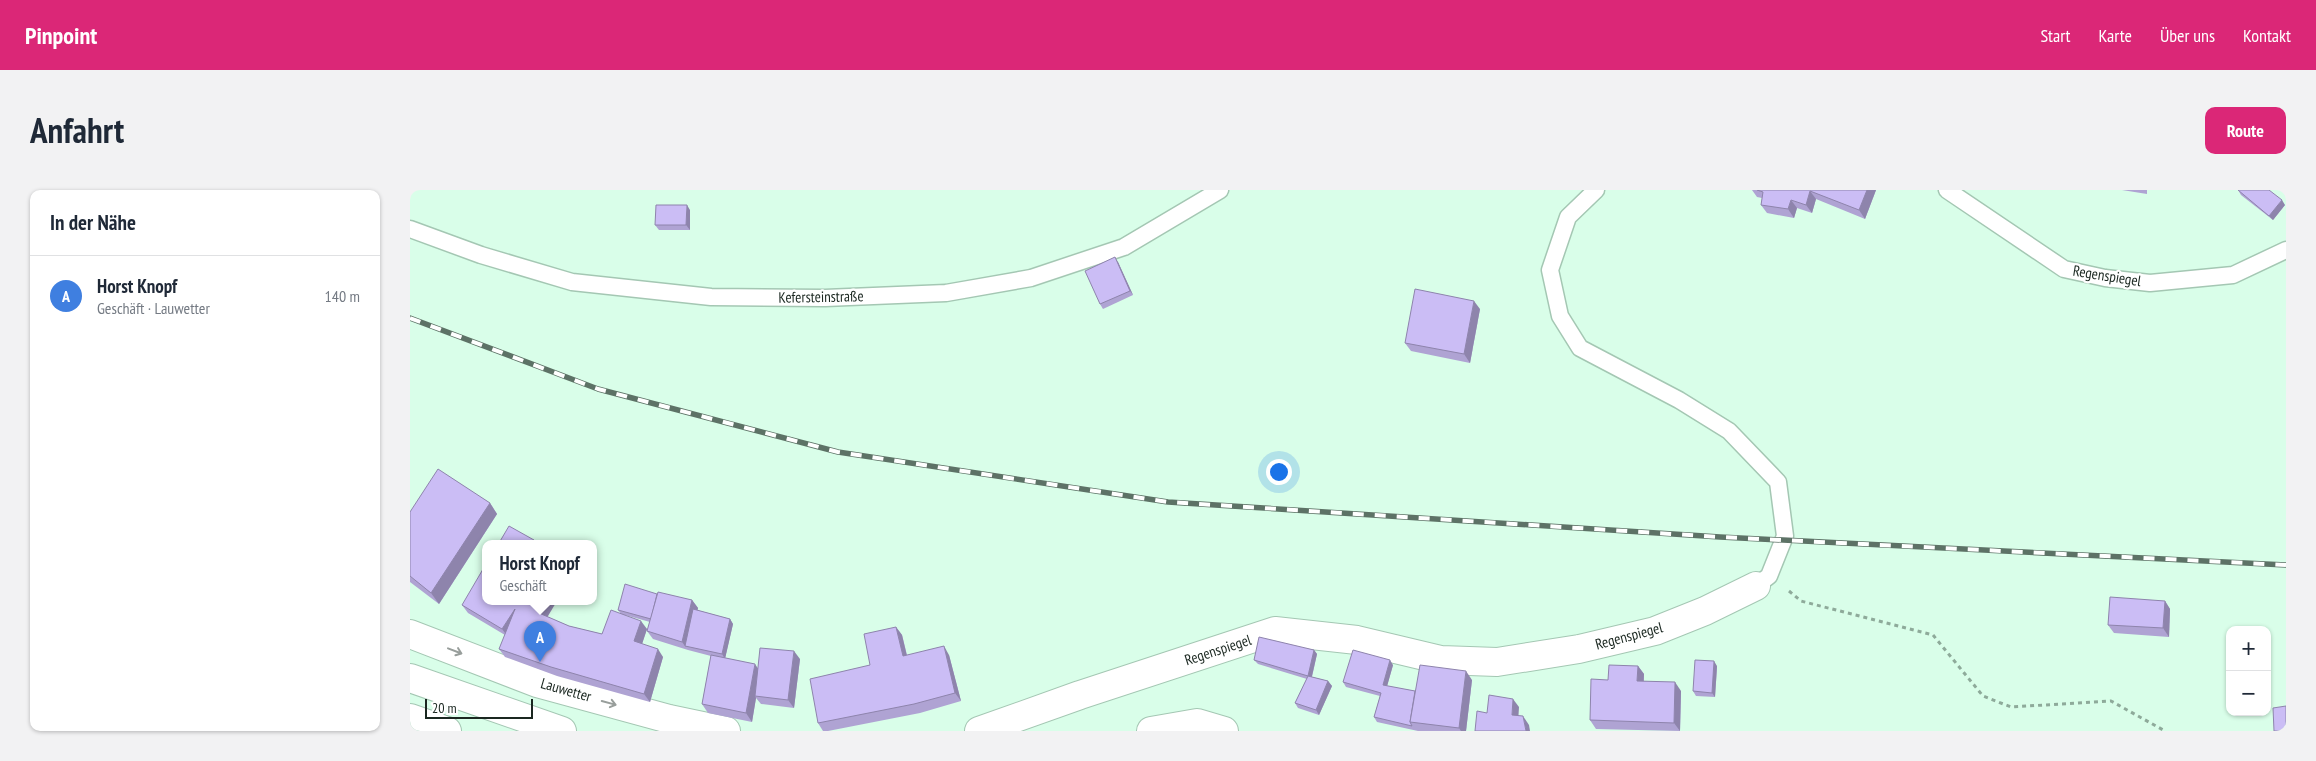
<!DOCTYPE html>
<html lang="de">
<head>
<meta charset="utf-8">
<style>
	body { margin:0; font-family:"PT Sans Narrow",sans-serif; background:#f2f2f3; color:#1f2937 }
	.controls { position:absolute; right:15px; bottom:15px; display:grid; overflow:hidden; border-radius:10px; box-shadow:0 1px 4px #0004 }
	.controls button { width:45px; height:45px; display:grid; place-items:center; padding:0; border:0; border-bottom:1px solid #e0e1e3; background:#fff; color:#1f2937; font:25px sans-serif }
	.scale { position:absolute; left:15px; bottom:12px; width:108px; box-sizing:border-box; padding-left:5px; border:2px solid #1a2720; border-top:0; font-size:14px; line-height:18px; white-space:nowrap; color:#1a2720; -webkit-text-stroke:4px #fff; paint-order:stroke }
	.you { position:absolute; left:868px; top:281px; width:18px; height:18px; margin:-12px; border:4px solid #fff; border-radius:50%; background:#1a73e8; box-shadow:0 0 0 8px #1a73e833 }
	.badge { display:grid; place-items:center; width:32px; height:32px; border-radius:50%; background:#db2777; color:#fff; font-size:16px; font-weight:700 }
	.pin { position:absolute; translate:-50% -41px; filter:drop-shadow(0 1px 2px #0008) }
	.pin::after { content:''; position:absolute; top:26px; width:18px; height:15px; background:inherit; clip-path:polygon(0 0,100% 0,50% 100%) }
	.popup { position:absolute; left:72px; top:350px; width:115px; height:65px; box-sizing:border-box; display:grid; place-content:center; border-radius:10px; background:#fff; filter:drop-shadow(0 1px 4px #0005); font-size:16px; white-space:nowrap; color:#747a83 }
	.popup b { font-size:19px; color:#1f2937 }
	.popup::after { content:''; position:absolute; left:50%; top:100%; margin-left:-10px; border:10px solid transparent; border-top-color:#fff }
	.list { margin:0; padding:0; list-style:none }
	h2 { display:flex; justify-content:space-between; align-items:center; height:65px; margin:0; padding:0 20px; font-size:21px }
	h2 small { font-size:16px; font-weight:400; color:#747a83 }
	.list li { display:grid; grid-template-columns:32px 1fr auto; gap:15px; align-items:center; box-sizing:border-box; height:80px; padding:0 20px; border-top:1px solid #e0e1e3 }
	.list b { display:block; font-size:19px; white-space:nowrap }
	.list p { margin:0; font-size:16px; white-space:nowrap; color:#747a83 }
	.list em { font-size:16px; font-style:normal; color:#747a83 }
	.map { position:relative; flex:none; width:1876px; height:541px; overflow:hidden; border-radius:10px }
	header { display:flex; align-items:center; gap:30px; box-sizing:border-box; height:70px; padding:0 25px; background:#db2777; color:#fff }
	header strong { font-size:24px }
	nav { display:flex; gap:28px; margin-inline-start:auto; font-size:18px }
	.intro { display:flex; align-items:center; justify-content:space-between; box-sizing:border-box; height:120px; padding:0 30px }
	h1 { margin:0; font-size:35px }
	.button { padding:12px 22px; border-radius:10px; background:#db2777; color:#fff; font-size:18px; font-weight:700 }
	main { display:flex; gap:30px; padding:0 30px }
	aside { flex:1; background:#fff; border-radius:10px; box-shadow:0 1px 4px #0004 }
	.map>svg:first-child { display:block }
	.lines { fill:none; stroke-linecap:round; stroke-linejoin:round }
	.lane-casing { stroke:#a4c7b3; stroke-width:19 }
	.street-casing { stroke:#a4c7b3; stroke-width:30 }
	.secondary-casing { stroke:#a4c7b3; stroke-width:30 }
	.path { stroke:#8eaa9a; stroke-width:3; stroke-dasharray:4 4; stroke-linecap:butt }
	.lane { stroke:#fff; stroke-width:16 }
	.street { stroke:#fff; stroke-width:28 }
	.secondary { stroke:#fff; stroke-width:28 }
	.rail-casing { stroke:#5d7266; stroke-width:5.5 }
	.rail { stroke:#fff; stroke-width:4; stroke-dasharray:11; stroke-linecap:butt }
	.wall { fill:#afa3d3 }
	.shaded-wall { fill:#8e84ac }
	.building { fill:#cbbdf5; stroke:#8e84ac }
	.oneway { stroke:#989e9b }
	.labels { text-anchor:middle; stroke-width:4.5; stroke-linejoin:round; paint-order:stroke }
	.street-label { font-size:15px; fill:#1a2720; stroke:#fff }
</style>
</head>
<body>
<header>
<strong>Pinpoint</strong>
<nav><a>Start</a><a>Karte</a><a>Über uns</a><a>Kontakt</a></nav>
</header>
<div class="intro"><h1>Anfahrt</h1><a class="button">Route</a></div>
<main>
<aside>
<h2>In der Nähe<small></small></h2>
<ul class="list">
<li><span class="badge" style="background:#3f7fe0">A</span><div><b>Horst Knopf</b><p>Geschäft · Lauwetter</p></div><em>140 m</em></li>
</ul>
</aside>
<div class="map">
<svg width="1876" height="541" viewBox="0 0 1876 541">
	<rect width="100%" height="100%" fill="#d9fee9"/>
	<g class="lines">
		<defs>
			<g id="lane">
				<path d="M1186,0l-28,27 -18,53 10,46 20,32 99,52 50,31 49,51 7,54 -16,40 -13,10"/>
				<path d="M1537,0l117,79 41,9 45,5 83,-8 53,-25"/>
				<path d="M0,39l71,26 91,27 139,15 114,1 121,-5 85,-15 93,-31 96,-57"/>
			</g>
			<g id="street">
				<path d="M0,444l127,49 132,36 57,12"/>
				<path d="M569,541l101,-36 195,-64 82,9 84,20 56,2 82,-13 76,-18 50,-20 51,-25"/>
				<path d="M741,541l46,-8 27,8"/>
			</g>
			<g id="secondary">
				<path d="M0,488l152,53"/>
				<path d="M0,528l37,13"/>
			</g>
		</defs>
		<!-- lane casing -->
		<use href="#lane" class="lane-casing"/>
		<!-- street casing -->
		<use href="#street" class="street-casing"/>
		<!-- secondary casing -->
		<use href="#secondary" class="secondary-casing"/>
		<!-- path -->
		<path class="path" d="M1379,401l12,10 132,34 50,61 28,11 100,-6 54,30"/>
		<!-- lane -->
		<use href="#lane" class="lane"/>
		<!-- street -->
		<use href="#street" class="street"/>
		<!-- secondary -->
		<use href="#secondary" class="secondary"/>
		<defs>
			<path id="rail" d="M0,128l188,71 240,63 330,50 552,35 566,28"/>
		</defs>
		<!-- rail casing -->
		<use href="#rail" class="rail-casing"/>
		<!-- rail -->
		<use href="#rail" class="rail"/>
	</g>
	<!-- wall -->
	<g class="wall">
		<path d="M1342,0h124l-11,29 -49,-20 -4,14 -15,-5 -3,10 -27,-5 -6,-8 1,-7 -5,-1z"/>
		<path d="M1712,0h25v4z"/>
		<path d="M1828,0l47,15 -12,15 -32,-25z"/>
		<path d="M280,20v20h-31l-4,-5z"/>
		<path d="M708,72l15,33 -30,14 -3,-5z"/>
		<path d="M1070,119l-10,54 -59,-12 -6,-8z"/>
		<path d="M80,313l7,11 -58,90 -29,-22v-70z"/>
		<path d="M247,404l35,6 6,8 -1,2 33,9 3,5 -8,34 33,11 42,-10 -6,49 -33,-4 -5,-6 -4,24 -44,-9 -6,-9 9,-48 -23,-6 -35,-11 -6,-8 3,-9 -25,-7 22,14 -5,15 21,13 -13,45 -93,-26 -52,-19 -6,-8 6,-14 -37,-22 -6,-8 86,12 21,9 33,8 19,-20 -3,-4z"/>
		<path d="M1755,411l5,8 -1,28 -55,-4 -6,-8z"/>
		<path d="M486,437l6,8 5,20h42l12,46 -41,12 -92,18h-5l-5,-8 52,-58z"/>
		<path d="M904,460l3,4 -5,23 16,4 4,5 -13,29 -21,-7 -3,-5 12,-24 -49,-15 -4,-4z"/>
		<path d="M983,475l-6,21 28,5 57,-11 -6,51h-48l-41,-9 -3,-5 6,-21 -34,-9 -3,-5z"/>
		<path d="M1228,476l6,8v7l37,10 -1,40 -84,-2 -6,-9z"/>
		<path d="M1307,476l-2,31 -19,-1 -3,-5z"/>
	</g>
	<!-- shaded-wall -->
	<g class="shaded-wall">
		<path d="M1457,0h9l-11,29 -6,-9z"/>
		<path d="M1400,1l6,8 -4,14 -6,-8z"/>
		<path d="M1381,10l6,8 -3,10 -6,-9z"/>
		<path d="M1872,10l3,5 -12,15 -4,-4z"/>
		<path d="M277,15l3,5v20l-4,-5z"/>
		<path d="M705,67l3,5 15,33 -3,-4z"/>
		<path d="M1064,111l6,8 -10,54 -6,-9z"/>
		<path d="M80,313l7,11 -58,90 -8,-11z"/>
		<path d="M282,410l6,8 -9,39 -4,-1 3,4 -6,-8z"/>
		<path d="M136,411h11l-12,20 -6,-8z"/>
		<path d="M1755,411l5,8 -1,28 -6,-9z"/>
		<path d="M105,419l-7,28 -6,-8z"/>
		<path d="M320,429l3,5 -8,35 -3,-5z"/>
		<path d="M231,431l6,8 -7,21 -6,-9z"/>
		<path d="M486,437l6,8 7,30 -6,-9z"/>
		<path d="M534,456l5,9 12,46 -6,-8z"/>
		<path d="M248,459l5,8 -13,45 -6,-8z"/>
		<path d="M904,460l3,4 -6,26 -3,-4z"/>
		<path d="M384,461l6,8 -6,49 -6,-8z"/>
		<path d="M980,470l3,5 -7,25 -3,-5z"/>
		<path d="M1304,471l3,5 -2,31 -3,-4z"/>
		<path d="M345,474l6,9 -6,23 1,2 -4,24 -6,-9z"/>
		<path d="M1228,476l6,8 -1,16 -6,-9z"/>
		<path d="M1056,481l6,9 -6,51h-5l-2,-3z"/>
		<path d="M918,491l4,5 -13,29 -3,-5z"/>
		<path d="M1265,492l6,9 -1,40 -6,-8z"/>
		<path d="M1103,509l6,8 -1,17 -6,-9z"/>
		<path d="M1113,526l6,9 1,6h-4z"/>
	</g>
	<!-- building -->
	<g class="building">
		<path d="M1347,0h110l-8,20 -49,-19 -4,14 -15,-5 -3,9 -27,-4 2,-13z"/>
		<path d="M1828,0h31l13,10 -13,16z"/>
		<path d="M246,15h31l-1,20h-31z"/>
		<path d="M705,67l15,34 -30,13 -15,-33z"/>
		<path d="M1005,99l59,12 -10,53 -59,-11z"/>
		<path d="M28,279l52,34 -59,90 -21,-17v-64z"/>
		<path d="M99,336l25,14 -2,3h-33z"/>
		<path d="M76,374v37h60l-7,12 30,13 33,8 9,-24 30,11 -7,20 24,8 -14,45 -93,-27 -52,-18 16,-40 -13,20 -40,-24z"/>
		<path d="M215,394l32,10 -6,25 -33,-9z"/>
		<path d="M248,402l34,8 -10,42 -35,-11z"/>
		<path d="M1700,407l55,4 -2,27 -55,-3z"/>
		<path d="M283,419l37,10 -8,35 -37,-8z"/>
		<path d="M486,437l7,29 41,-10 11,47 -41,11 -96,19 -8,-44 60,-14 -6,-31z"/>
		<path d="M849,447l55,13 -6,26 -54,-16z"/>
		<path d="M350,458l34,3 -6,49 -33,-4z"/>
		<path d="M943,460l37,10 -7,25 32,6 -5,31 2,4 -38,-9 7,-24 -38,-11z"/>
		<path d="M301,465l44,9 -9,49 -44,-9z"/>
		<path d="M1285,470l19,1 -2,32 -19,-2z"/>
		<path d="M1010,475l46,6 -7,57 -49,-6z"/>
		<path d="M1199,475l29,1 -1,15 38,1 -1,41 -84,-3 1,-41 17,1z"/>
		<path d="M898,486l20,5 -12,29 -21,-7z"/>
		<path d="M1079,505l24,4 -1,16 11,1 3,15h-51l2,-20 10,2z"/>
		<path d="M1876,516v25h-12l-1,-23z"/>
	</g>
	<!-- one-way arrows -->
	<defs><path id="oneway-shaft" d="M-6 0H5M1.5-3L5.5 0L1.5 3" fill="none" stroke-width="1.6" stroke-linecap="round" stroke-linejoin="round" transform="scale(1.25)"/></defs>
	<g class="oneway">
		<use href="#oneway-shaft" transform="translate(45 461) rotate(21)"/>
		<use href="#oneway-shaft" transform="translate(199 513) rotate(15)"/>
	</g>
	<g class="labels">
		<!-- street labels -->
		<g class="street-label">
			<text transform="translate(1697 86) rotate(9)" y="5">Regenspiegel</text>
			<text transform="translate(411 107) rotate(-1)" y="5">Kefersteinstraße</text>
			<text transform="translate(1219 446) rotate(-15)" y="5">Regenspiegel</text>
			<text transform="translate(808 460) rotate(-18)" y="5">Regenspiegel</text>
			<text transform="translate(156 500) rotate(16)" y="5">Lauwetter</text>
		</g>
	</g>
</svg>
<div class="controls">
<button>+</button>
<button>−</button>
</div>
<div class="scale">20 m</div>
<div class="you"></div>
<div class="pin badge" style="left:130px;top:472px;background:#3f7fe0">A</div>
<div class="popup"><b>Horst Knopf</b>Geschäft</div>
</div>
</main>
</body>
</html>
